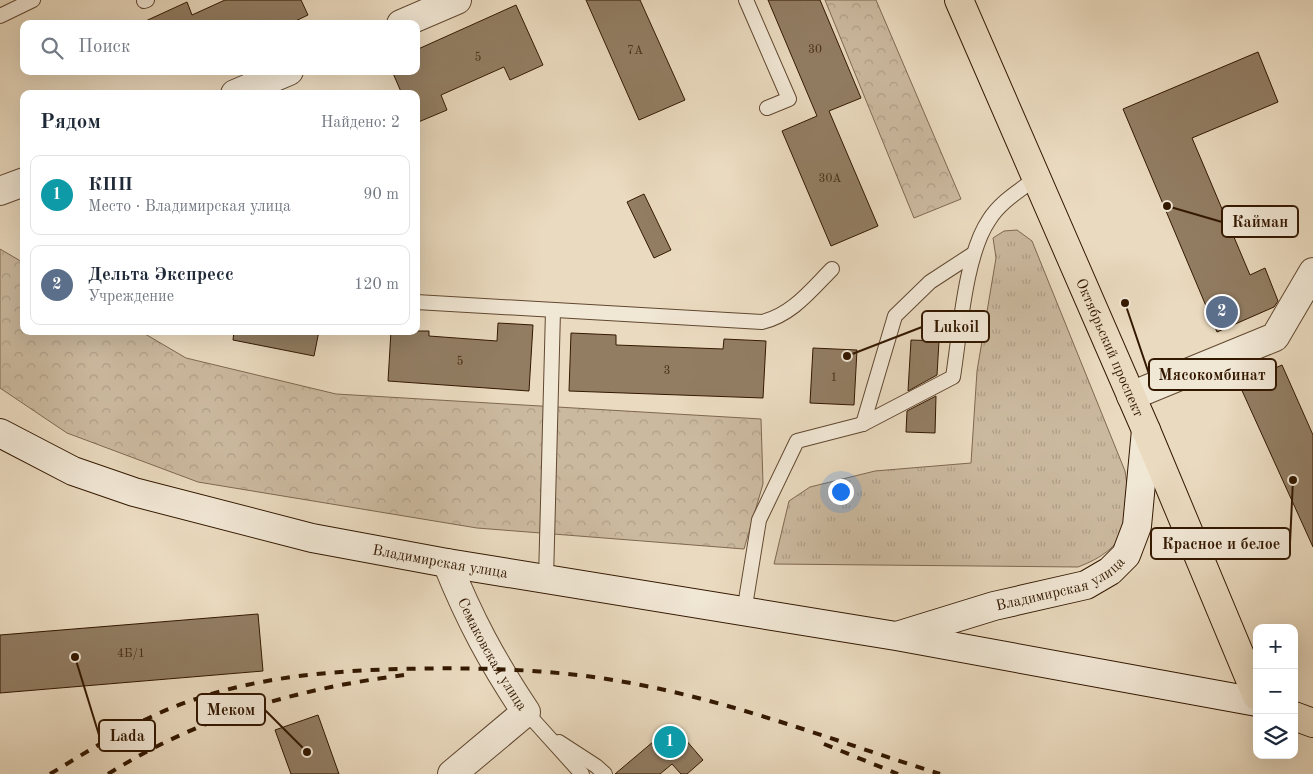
<!DOCTYPE html>
<html lang="ru">
<head>
<meta charset="utf-8">
<style>
	body { margin:0; font-family:"Old Standard TT",serif; background:#f6f6f7; color:#1f2937 }
	.controls { position:absolute; right:15px; bottom:15px; display:grid; overflow:hidden; border-radius:10px; box-shadow:0 5px 20px #0002 }
	.controls button { width:45px; height:45px; display:grid; place-items:center; padding:0; border:0; border-bottom:1px solid #e0e1e3; background:#fff; color:#1f2937; font:25px sans-serif }
	.you { position:absolute; left:840px; top:491px; width:18px; height:18px; margin:-12px; border:4px solid #fff; border-radius:50%; background:#1a73e8; box-shadow:0 0 0 8px #1a73e833 }
	.badge { display:grid; place-items:center; width:32px; height:32px; border-radius:50%; background:#8f2418; color:#fff; font-size:16px; font-weight:700 }
	.pin { position:absolute; translate:-50% -50%; border:2px solid #fff; box-shadow:0 1px 5px #0006 }
	.list { margin:0; padding:0; list-style:none }
	h2 { display:flex; justify-content:space-between; align-items:center; height:65px; margin:0; padding:0 20px; font-size:21px }
	h2 small { font-size:16px; font-weight:400; color:#747a83 }
	.list li { display:grid; grid-template-columns:32px 1fr auto; gap:15px; align-items:center; box-sizing:border-box; height:80px; margin:0 10px 10px; padding:0 10px; border:1px solid #e0e1e3; border-radius:10px }
	.list b { display:block; font-size:19px; white-space:nowrap }
	.list p { margin:0; font-size:16px; white-space:nowrap; color:#747a83 }
	.list em { font-size:16px; font-style:normal; color:#747a83 }
	.icon { flex:none; width:28px; height:28px; fill:none; stroke:currentColor; stroke-width:2; stroke-linecap:round; stroke-linejoin:round }
	.map { position:relative; flex:none; width:1313px; height:774px; overflow:hidden }
	.search { position:absolute; background:#fff; box-shadow:0 5px 20px #0002; left:20px; top:20px; width:400px; height:55px; display:flex; align-items:center; gap:12px; box-sizing:border-box; padding:0 18px; border-radius:10px; color:#747a83; font-size:19px }
	.panel { position:absolute; background:#fff; box-shadow:0 5px 20px #0002; left:20px; top:90px; width:400px; height:245px; border-radius:10px }
	.map>svg:first-child { display:block }
	.grass { fill:url(#grass-tufts); stroke:#7f6850 }
	.forest { fill:url(#forest-crowns); stroke:#7f6850 }
	.building { fill:#927d63; stroke:#331800 }
	.lines { fill:none; stroke-linecap:round; stroke-linejoin:round }
	.lane-casing { stroke:#614830; stroke-width:16 }
	.street-casing { stroke:#614830; stroke-width:30 }
	.secondary-casing { stroke:#331800; stroke-width:30 }
	.primary-casing { stroke:#331800; stroke-width:30 }
	.lane { stroke:#f1e7d5; stroke-width:14 }
	.street { stroke:#f1e7d5; stroke-width:28 }
	.secondary { stroke:#f1e7d5; stroke-width:28 }
	.primary { stroke:#eadabf; stroke-width:28 }
	.rail { stroke:#331800; stroke-width:4; stroke-dasharray:9 9; stroke-linecap:butt }
	.labels { text-anchor:middle; stroke-width:4; stroke-linejoin:round; paint-order:stroke }
	.number-label { font-size:12px; fill:#4b3119 }
	.street-label { font-size:15px; fill:#331800; stroke:#f1e7d5 }
	.leader { fill:none; stroke:#331800; stroke-width:2 }
	.callout-dot { fill:#331800; stroke:#f1e7d5; stroke-width:2 }
	.callout { fill:#f1e7d5; stroke:#331800; stroke-width:2 }
	.callout-label { font-size:16px; text-anchor:middle; font-weight:bold; fill:#331800 }
</style>
</head>
<body>
<div class="map">
<svg width="1313" height="774" viewBox="0 0 1313 774">
	<defs>
		<pattern id="grass-tufts" width="24" height="20" patternUnits="userSpaceOnUse" patternTransform="scale(1.25)"><rect width="24" height="20" fill="#cbb99f"/><path d="M3 7l-1-3M5 7V3M7 7l1-3M15 17l-1-3M17 17v-4M19 17l1-3" fill="none" stroke="#af9e87"/></pattern>
		<pattern id="forest-crowns" width="20" height="18" patternUnits="userSpaceOnUse" patternTransform="scale(1.25)"><rect width="20" height="18" fill="#cbb99f"/><path d="M2 6a3 3 0 1 1 6 0M12 15a3 3 0 1 1 6 0" fill="none" stroke="#af9e87"/></pattern>
	</defs>
	<rect width="100%" height="100%" fill="#eadabf"/>
	<filter id="stains"><feTurbulence type="fractalNoise" baseFrequency=".004" numOctaves="4"/><feColorMatrix values="0 0 0 0 .2 0 0 0 0 .09 0 0 0 0 .02 0 0 0 .5 -.17"/></filter>
	<radialGradient id="worn" r=".72"><stop offset=".6" stop-color="#630" stop-opacity="0"/><stop offset="1" stop-color="#630" stop-opacity=".3"/></radialGradient>
	<!-- grass -->
	<path class="grass" d="M1017,230l15,11 93,230c8,50 3,77 -47,96l-304,-3 15,-63 21,-14 65,-16 96,-8 6,-92 19,-113 -3,-20 11,-7z"/>
	<!-- forest -->
	<g class="forest">
		<path d="M825,0h51l85,199 -47,19z"/>
		<path d="M0,249l24,14v68h116l46,27 150,36 425,25 2,65 -19,65 -267,-21 -279,-46 -131,-49 -67,-45z"/>
	</g>
	<!-- building -->
	<g class="building">
		<path d="M225,0h76l7,15 -19,9h-150l48,-22 5,13z"/>
		<path d="M586,0h54l45,100 -46,20z"/>
		<path d="M768,0h52l41,98 -32,13 49,115 -47,20 -49,-115 35,-15z"/>
		<path d="M516,5l27,60 -33,15 -6,-13 -63,28 6,15 -31,13v-29h-14l-10,-23h24v-21z"/>
		<path d="M1258,52l20,50 -86,36 58,137 15,-7 13,33 -4,6 -57,25 -94,-223z"/>
		<path d="M644,194l27,56 -17,8 -27,-56z"/>
		<path d="M498,323l35,2 -4,66 -141,-10 3,-50h38v5l68,5z"/>
		<path d="M234,331h85l-5,25 -81,-16z"/>
		<path d="M571,333l45,2v10l107,4 1,-10 42,2 -3,57 -194,-7z"/>
		<path d="M911,340l28,1 -2,34 -29,16z"/>
		<path d="M813,348l44,2 -3,55 -44,-2z"/>
		<path d="M1282,365l31,70v112l-74,-163z"/>
		<path d="M936,396l-1,37 -29,-1 1,-21z"/>
		<path d="M258,614l5,57 -263,22v-58z"/>
		<path d="M318,715l21,59h-48l-16,-44z"/>
		<path d="M673,725l30,35 -16,14h-6l-9,-10 -12,10h-45z"/>
	</g>
	<g class="lines">
		<defs>
			<g id="lane">
				<path d="M746,0l43,99 -22,9"/>
				<path d="M144,1l3,-1"/>
				<path d="M0,16l33,-16"/>
				<path d="M416,302l346,20c30,-7 49,-32 70,-53"/>
				<path d="M863,424l32,-108 35,-34 43,-28"/>
				<path d="M546,579l7,-268"/>
				<path d="M744,612l15,-92 38,-79 66,-17 90,-47c7,-44 12,-122 36,-157 11,-18 30,-29 46,-41"/>
				<path d="M526,712l56,62"/>
				<path d="M559,742l37,24 9,8"/>
			</g>
			<g id="street">
				<path d="M401,24l56,-24"/>
				<path d="M235,94l54,-23"/>
				<path d="M0,191l24,-9"/>
				<path d="M1131,396l144,-59 38,-65"/>
				<path id="s1" d="M447,563c23,57 45,98 79,149l-74,62"/>
			</g>
			<g id="secondary">
				<path id="s2" d="M0,433l73,38 61,21 178,46 135,25 449,73 361,66"/>
				<path id="s3" d="M900,635l94,-29 92,-21 24,-14 16,-16 11,-29 9,-96"/>
			</g>
			<g id="primary">
				<path id="s4" d="M959,0l187,430 111,266"/>
				<path d="M1294,716l19,7"/>
			</g>
		</defs>
		<!-- lane casing -->
		<use href="#lane" class="lane-casing"/>
		<!-- street casing -->
		<use href="#street" class="street-casing"/>
		<!-- secondary casing -->
		<use href="#secondary" class="secondary-casing"/>
		<!-- primary casing -->
		<use href="#primary" class="primary-casing"/>
		<!-- lane -->
		<use href="#lane" class="lane"/>
		<!-- street -->
		<use href="#street" class="street"/>
		<!-- secondary -->
		<use href="#secondary" class="secondary"/>
		<!-- primary -->
		<use href="#primary" class="primary"/>
		<!-- rail -->
		<g class="rail">
			<path d="M824,744l74,30"/>
			<path d="M50,774c45,-27 90,-56 140,-73 68,-24 139,-30 210,-32 82,-2 161,0 241,16 102,20 200,58 299,89"/>
			<path d="M108,774c93,-58 188,-85 296,-99"/>
		</g>
	</g>
	<g class="labels">
		<!-- number labels -->
		<g class="number-label">
			<text x="815" y="53">30</text>
			<text x="635" y="54">7А</text>
			<text x="478" y="61">5</text>
			<text x="830" y="182">30А</text>
			<text x="460" y="365">5</text>
			<text x="667" y="374">3</text>
			<text x="834" y="381">1</text>
			<text x="131" y="657">4Б/1</text>
		</g>
		<!-- street labels -->
		<g class="street-label">
			<text dy="5" stroke="none"><textPath href="#s4" startOffset="379">Октябрьский проспект</textPath></text>
			<text dy="5" stroke="none"><textPath href="#s2" startOffset="461">Владимирская улица</textPath></text>
			<text dy="5" stroke="none"><textPath href="#s3" startOffset="169">Владимирская улица</textPath></text>
			<text dy="5" stroke="none"><textPath href="#s1" startOffset="102">Семаковская улица</textPath></text>
		</g>
	</g>
	<!-- callouts -->
	<path class="leader" d="M1167 206L1222 222M847 356L922 327M1125 303L1149 374M1293 480L1290 543M307 752L265 710M75 657L99 735"/>
	<g class="callout-dot">
		<circle cx="1167" cy="206" r="5"/>
		<circle cx="847" cy="356" r="5"/>
		<circle cx="1125" cy="303" r="5"/>
		<circle cx="1293" cy="480" r="5"/>
		<circle cx="307" cy="752" r="5"/>
		<circle cx="75" cy="657" r="5"/>
	</g>
	<g class="callout">
		<rect x="1222" y="206" width="76" height="31" rx="5"/>
		<rect x="922" y="311" width="67" height="31" rx="5"/>
		<rect x="1149" y="359" width="127" height="31" rx="5"/>
		<rect x="1151" y="528" width="139" height="31" rx="5"/>
		<rect x="197" y="694" width="68" height="31" rx="5"/>
		<rect x="99" y="720" width="56" height="31" rx="5"/>
	</g>
	<g class="callout-label">
		<text x="1260" y="227">Кайман</text>
		<text x="956" y="332">Lukoil</text>
		<text x="1212" y="380">Мясокомбинат</text>
		<text x="1221" y="549">Красное и белое</text>
		<text x="231" y="715">Меком</text>
		<text x="127" y="741">Lada</text>
	</g>
	<rect width="100%" height="100%" filter="url(#stains)"/>
	<rect width="100%" height="100%" fill="url(#worn)"/>
</svg>
<div class="controls">
<button>+</button>
<button>−</button>
<button><svg class="icon" aria-label="layers" viewBox="0 0 24 24"><path d="M12 4l9 5-9 5-9-5zM3 14l9 5 9-5"/></svg></button>
</div>
<div class="you"></div>
<div class="pin badge" style="left:670px;top:742px;background:#0f9aa8">1</div>
<div class="pin badge" style="left:1222px;top:312px;background:#5c6f8a">2</div>
<div class="search"><svg class="icon" aria-label="search" viewBox="0 0 24 24"><circle cx="10" cy="10" r="6"/><path d="M15 15l6 6"/></svg>Поиск</div>
<section class="panel">
<h2>Рядом<small>Найдено: 2</small></h2>
<ul class="list">
<li><span class="badge" style="background:#0f9aa8">1</span><div><b>КПП</b><p>Место · Владимирская улица</p></div><em>90 m</em></li>
<li><span class="badge" style="background:#5c6f8a">2</span><div><b>Дельта Экспресс</b><p>Учреждение</p></div><em>120 m</em></li>
</ul>
</section>
</div>
</body>
</html>
